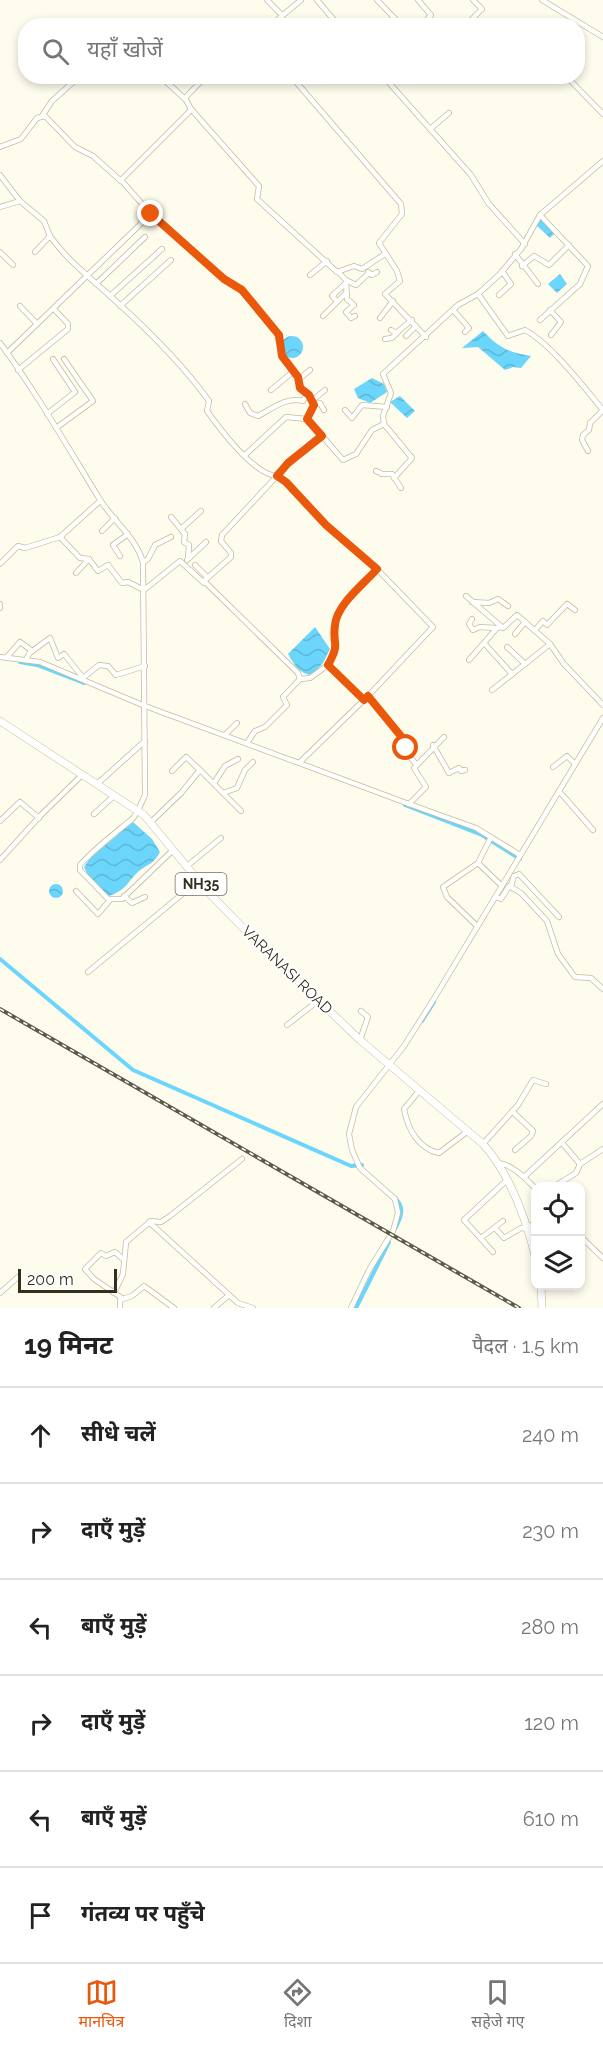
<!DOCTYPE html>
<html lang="hi">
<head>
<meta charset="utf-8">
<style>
	body { margin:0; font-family:Raleway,"Noto Sans Devanagari",sans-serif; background:#f2f2f2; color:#222 }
	.controls { position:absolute; right:18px; bottom:18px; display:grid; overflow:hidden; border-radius:12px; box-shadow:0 3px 9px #0003 }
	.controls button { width:54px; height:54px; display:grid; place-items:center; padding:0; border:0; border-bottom:2px solid #e0e0e0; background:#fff; color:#222; font:30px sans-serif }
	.scale { position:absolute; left:18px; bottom:15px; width:99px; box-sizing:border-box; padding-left:6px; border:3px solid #333021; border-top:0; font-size:16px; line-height:21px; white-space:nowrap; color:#333021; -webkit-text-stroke:4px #fff; paint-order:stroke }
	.stop { position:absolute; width:18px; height:18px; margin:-14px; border:4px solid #ea580c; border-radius:50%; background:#fff }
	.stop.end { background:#ea580c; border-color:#fff; box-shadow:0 2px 6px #0008 }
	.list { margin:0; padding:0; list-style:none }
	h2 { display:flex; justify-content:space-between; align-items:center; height:78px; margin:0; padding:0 24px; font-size:26px }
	h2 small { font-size:20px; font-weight:400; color:#767676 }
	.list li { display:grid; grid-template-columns:39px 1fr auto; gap:18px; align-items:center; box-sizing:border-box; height:96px; padding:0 24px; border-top:2px solid #e0e0e0 }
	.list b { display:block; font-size:22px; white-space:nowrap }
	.list em { font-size:20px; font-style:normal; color:#767676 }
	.icon { flex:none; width:33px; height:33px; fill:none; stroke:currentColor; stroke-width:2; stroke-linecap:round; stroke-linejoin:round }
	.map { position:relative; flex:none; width:603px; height:1308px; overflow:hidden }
	.search { position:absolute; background:#fff; box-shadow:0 3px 9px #0003; left:18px; right:18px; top:18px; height:66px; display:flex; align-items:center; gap:15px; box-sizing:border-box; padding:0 21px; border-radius:24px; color:#767676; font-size:22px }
	.sheet { height:654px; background:#fff }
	nav { display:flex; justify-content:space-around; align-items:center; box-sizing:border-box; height:84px; border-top:2px solid #e0e0e0; background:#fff; font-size:16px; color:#767676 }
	nav a { display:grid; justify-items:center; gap:3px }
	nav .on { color:#ea580c }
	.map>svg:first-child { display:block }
	.water { fill:url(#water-waves) }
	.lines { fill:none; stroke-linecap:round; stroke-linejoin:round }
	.canal { stroke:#6bd5fc; stroke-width:4 }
	.minor-casing { stroke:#c4bd99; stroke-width:6 }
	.highway-casing { stroke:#c4bd99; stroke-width:8 }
	.minor { stroke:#fff; stroke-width:4.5 }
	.highway { stroke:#fff; stroke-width:7 }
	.rail-casing { stroke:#5d5a4b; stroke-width:4 }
	.rail { stroke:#fff; stroke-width:1.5; stroke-dasharray:4.5; stroke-linecap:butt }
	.route { stroke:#ea580c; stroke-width:8 }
	.labels { text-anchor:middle; stroke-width:5; stroke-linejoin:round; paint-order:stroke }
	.shield { fill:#fff; stroke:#706e64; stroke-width:1.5 }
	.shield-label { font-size:14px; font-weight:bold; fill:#333021 }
	.street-label { font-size:15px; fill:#333021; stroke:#fff }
</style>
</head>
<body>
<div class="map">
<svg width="603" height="1308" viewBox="0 0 603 1308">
	<defs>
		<pattern id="water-waves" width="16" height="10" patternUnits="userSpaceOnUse" patternTransform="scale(1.5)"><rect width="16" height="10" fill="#6bd5fc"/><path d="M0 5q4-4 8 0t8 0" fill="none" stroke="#5db7d8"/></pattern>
	</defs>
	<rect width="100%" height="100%" fill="#fefced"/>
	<!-- water -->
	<g class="water">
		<path d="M541,217l15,15 -6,6 -15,-14z"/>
		<path d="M560,274l7,10 -10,9 -9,-9z"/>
		<path d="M483,331c15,16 26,22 48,25l-10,12 -8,-1 -8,3 -27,-23 -16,1z"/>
		<circle cx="292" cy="347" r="11"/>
		<path d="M372,378l12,6 3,8 -17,11 -12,-5 -4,-9z"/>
		<path d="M400,396l15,15 -8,7 -17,-16z"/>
		<path d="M315,627l15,22 -7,14 -11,12c-13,-1 -18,-11 -24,-21z"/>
		<path d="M133,822l19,17 8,13c-6,12 -12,12 -21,19 -13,12 -11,18 -30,25l-19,-17 -6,-12 7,-10z"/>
		<circle cx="56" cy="891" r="7"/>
	</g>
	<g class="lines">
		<!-- canal -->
		<g class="canal">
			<path d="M20,662l17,3 47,18"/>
			<path d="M405,805l77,30 38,24"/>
			<path d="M0,959l133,111 218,96 11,-1"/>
			<path d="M422,1021l12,-19"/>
			<path d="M394,1197c12,10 7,20 1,32"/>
			<path d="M356,1308l33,-66"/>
		</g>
		<defs>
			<g id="minor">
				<path d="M267,0l15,15"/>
				<path d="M317,0l22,26"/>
				<path d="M377,0l25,26"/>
				<path d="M418,0l13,15 -9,11"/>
				<path d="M542,0l61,37"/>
				<path d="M270,26l31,-26"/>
				<path d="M465,26l17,-17 -9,-9"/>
				<path d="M160,76l25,23"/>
				<path d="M237,76l6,3 4,-3"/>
				<path d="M291,76l110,128 1,10 -23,29 18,28 3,10 -15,13 41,43"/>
				<path d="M383,76l88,99 18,29 36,40"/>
				<path d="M566,76l37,38"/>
				<path d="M191,109l68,77 -2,13 80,73 17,-6 8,3 23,-15"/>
				<path d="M42,116l10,-15 28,-25"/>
				<path d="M430,129l19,-16"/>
				<path d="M0,147l21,-8 16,-21 8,-2 30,31 18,9 28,25"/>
				<path d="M0,175l20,26 -20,6"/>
				<path d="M20,201l24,20 6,15"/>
				<path d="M151,213l73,66 15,9 38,45 5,23 16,21 4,13 11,10 1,5 -7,14 15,17"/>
				<path d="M0,252l13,13"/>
				<path d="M35,252l15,-16c17,24 38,40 59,59 36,32 72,67 100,106l-2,10c13,18 47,64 70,65l-55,59 -1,6 10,12v4l-27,24 94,92 2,6 -17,18 4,8 -22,22 -10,4 -8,12"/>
				<path d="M515,254l23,30"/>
				<path d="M522,266l12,-10 15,9 20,-20"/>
				<path d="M338,272l8,8 1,19 7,6 -8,7 5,6 4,-2"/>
				<path d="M368,272l4,3 5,-3"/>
				<path d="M310,275l17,-14"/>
				<path d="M346,280l10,5 13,-12"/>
				<path d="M96,284l49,-47"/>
				<path d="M478,294l30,42 17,-6c27,15 58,56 78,80"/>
				<path d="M499,295l12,-11 -9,-13"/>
				<path d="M110,296l52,-47"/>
				<path d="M337,301l-5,-5 13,-12"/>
				<path d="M20,306l17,18"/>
				<path d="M120,306l51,-46"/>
				<path d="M550,310l11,12 -10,13"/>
				<path d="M454,311l15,17 -4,4"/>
				<path d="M323,316l23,-23"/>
				<path d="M380,318l13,-17"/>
				<path d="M540,320l40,-36 8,-18 -48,-51"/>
				<path d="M391,330l5,3 16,-13"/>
				<path d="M406,336l10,-10"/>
				<path d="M385,339l7,-1 6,-6"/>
				<path d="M0,343c36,49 67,103 99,155 13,22 36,38 44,64l2,233c-3,6 -8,21 -14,25 -17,14 -36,28 -51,45v5l28,29h14l50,-48"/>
				<path d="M7,353l144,-139 -30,-34 67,-67 3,-4 -6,-11 21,-22"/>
				<path d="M18,370l50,-41v-5l-14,-15"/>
				<path d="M299,379l11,-9"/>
				<path d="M271,390l23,-19"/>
				<path d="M313,400l12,-10"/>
				<path d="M245,404l5,9 8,3c13,-7 30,-20 45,-15l4,-7"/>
				<path d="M314,405l6,-2 4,7"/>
				<path d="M345,410l7,8 10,-13 25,2"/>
				<path d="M47,414l28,-22 -22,-33"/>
				<path d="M384,424l-1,-8 8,-23 -8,-19 75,-69 20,-11 21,-19 22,-26 19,-34 63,-54"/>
				<path d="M56,428l37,-27 -29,-42"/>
				<path d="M588,451l-6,-11 1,-5 6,-5 1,-7 13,-13"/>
				<path d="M245,455l41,-38 21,2"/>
				<path d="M376,471l6,3h10l9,14"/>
				<path d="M171,517l14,17 -1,8 5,3 -1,14"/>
				<path d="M181,529l20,-18"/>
				<path d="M102,531l13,-13"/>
				<path d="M60,537l20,21 9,1 9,12 10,-6 14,18 6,-1 16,8 36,-29 24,22"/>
				<path d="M120,556l-7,-11 15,-11"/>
				<path d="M187,560l19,-18"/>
				<path d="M143,562l5,-3 7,-14 16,-8"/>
				<path d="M0,564l18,-18 7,2 35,-11 40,-36"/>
				<path d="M195,565l11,11"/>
				<path d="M76,573l13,-14"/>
				<path d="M466,596l37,32 14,-13 33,29 14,20 39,41"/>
				<path d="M472,602l17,1 9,-4 10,7"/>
				<path d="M0,604v4"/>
				<path d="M472,619l-3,5 4,6 7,-3 16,1"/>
				<path d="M535,630l8,-9 4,4 20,-21 8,6"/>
				<path d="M515,634l10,-12"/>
				<path d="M485,644l27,30"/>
				<path d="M507,647l18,17 25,-20"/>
				<path d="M31,652l19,-14 8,20 6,-4 20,25"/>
				<path d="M0,657l40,5 105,44 154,57 69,-67 65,-69 -56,-58 -51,-44 -49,-51 41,-37 6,1 19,22 13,-6 16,-24 12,-6 28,34 -18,20"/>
				<path d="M7,657l13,-15 11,8 -5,10"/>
				<path d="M469,660l28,-32 4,-1"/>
				<path d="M328,665c13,-24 4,-18 7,-40 2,-21 29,-41 42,-56"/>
				<path d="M83,678l16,-13 9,1 8,9 29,-9"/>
				<path d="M300,679l10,-1 18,-13 36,35"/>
				<path d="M492,690l33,-26"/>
				<path d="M368,696l33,39 3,15 12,14"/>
				<path d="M225,735l12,-12"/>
				<path d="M433,745l16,28 10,-5 2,3 4,-1"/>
				<path d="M299,763l110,41 17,-17 -12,-19 30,-31"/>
				<path d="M553,767l14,-11 8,8"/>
				<path d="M172,771l14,-14 14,13"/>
				<path d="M214,783l11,-17 13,-7"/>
				<path d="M97,784l48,-43"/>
				<path d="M559,791l34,39"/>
				<path d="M223,793l14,-5 8,-18 8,-8"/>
				<path d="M409,804l67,24 44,27"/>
				<path d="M94,814l21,-19"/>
				<path d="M0,821l20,-19 19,16"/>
				<path d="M150,823l31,-30 19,-23 41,41"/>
				<path d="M491,837l-13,26 24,23"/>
				<path d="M0,860l41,-45 42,-41"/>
				<path d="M186,867l35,-29"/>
				<path d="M511,886l3,-10 5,-2 40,43"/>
				<path d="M76,891l22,23 12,-14"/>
				<path d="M124,896l8,7 13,-6"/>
				<path d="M496,897l5,2 8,-13 12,7 26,28 11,33 17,23 16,1 12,11"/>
				<path d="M477,926l-30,-29 -4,-10 35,-24"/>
				<path d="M88,972l110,-91"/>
				<path d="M287,1025l32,-25"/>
				<path d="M360,1040l8,-23 -7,-6"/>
				<path d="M420,1090l-16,19c4,21 15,40 35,44l29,-22"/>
				<path d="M512,1111l21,20 -2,5 -16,14"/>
				<path d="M483,1144l35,-39 15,-25 13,4"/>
				<path d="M563,1144l17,20 23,-15"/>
				<path d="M498,1163c14,1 28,16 38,26"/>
				<path d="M524,1177l79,-73"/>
				<path d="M555,1186l21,-13 4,-9"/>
				<path d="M149,1222l89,81 15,5"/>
				<path d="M527,1227l9,-4"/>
				<path d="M495,1228l9,10 17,-10 7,1"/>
				<path d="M580,1236l23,22"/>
				<path d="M481,1238l22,-17"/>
				<path d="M493,1252l-29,-32 43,-40"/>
				<path d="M0,1293l18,-16"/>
				<path d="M114,1293l9,-19 3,-32 25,-21 10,1 9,-6 72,-57"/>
				<path d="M122,1298l-28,-19 -9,-10 16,-16 5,3 9,-4 9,8"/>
				<path d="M120,1308v-8l12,-4 12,-10 30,22"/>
				<path d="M214,1308l15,-13"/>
				<path d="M351,1308l18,-38 24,-39 5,-18 -3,-14 -35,-31 -8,-18 -3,-16 7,-27 48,-61 31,-49 168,-279"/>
			</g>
			<g id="highway">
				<path d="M0,721l144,94 64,77 41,42 111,106 123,104c28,31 43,75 53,115"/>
				<path d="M541,1286l1,22"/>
			</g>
		</defs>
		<!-- minor casing -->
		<use href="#minor" class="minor-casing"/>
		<!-- highway casing -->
		<use href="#highway" class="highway-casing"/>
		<!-- minor -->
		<use href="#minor" class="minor"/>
		<!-- highway -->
		<use href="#highway" class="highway"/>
		<defs>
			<path id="rail" d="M0,1009l519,299"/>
		</defs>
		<!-- rail casing -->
		<use href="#rail" class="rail-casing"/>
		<!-- rail -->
		<use href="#rail" class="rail"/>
	</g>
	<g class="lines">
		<!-- route -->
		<path class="route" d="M151,214l73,65 18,11 37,45 3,21 16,21 2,11 9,7 5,10 -7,14 15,17 -34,27 -11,13 9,6 40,43 51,44c-13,15 -40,35 -42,56 -3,22 6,16 -7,40l36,35 4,-4 32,39 6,13"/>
	</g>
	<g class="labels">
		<!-- shield labels -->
		<rect class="shield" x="175.5" y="873" width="51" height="22" rx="4.5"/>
		<g class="shield-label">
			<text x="201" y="889">NH35</text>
		</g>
		<!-- street labels -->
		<g class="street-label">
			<text transform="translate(287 970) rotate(44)" y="5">VARANASI ROAD</text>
		</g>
	</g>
</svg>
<div class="controls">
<button><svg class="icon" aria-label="locate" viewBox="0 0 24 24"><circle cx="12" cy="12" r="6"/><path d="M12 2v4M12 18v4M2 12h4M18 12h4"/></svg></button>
<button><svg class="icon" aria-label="layers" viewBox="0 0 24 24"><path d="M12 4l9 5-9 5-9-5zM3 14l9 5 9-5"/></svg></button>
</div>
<div class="scale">200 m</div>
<div class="stop" style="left:406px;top:748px"></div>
<div class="stop end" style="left:151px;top:214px"></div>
<div class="search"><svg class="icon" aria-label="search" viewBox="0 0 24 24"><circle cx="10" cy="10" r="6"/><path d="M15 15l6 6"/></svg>यहाँ खोजें</div>
</div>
<section class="sheet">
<h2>19 मिनट<small>पैदल · 1.5 km</small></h2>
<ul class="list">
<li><svg class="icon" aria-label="ahead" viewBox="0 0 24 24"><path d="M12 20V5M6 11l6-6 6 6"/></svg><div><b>सीधे चलें</b></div><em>240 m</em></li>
<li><svg class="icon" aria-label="right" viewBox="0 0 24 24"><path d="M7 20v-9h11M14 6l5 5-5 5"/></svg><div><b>दाएँ मुड़ें</b></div><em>230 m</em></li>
<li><svg class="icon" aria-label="left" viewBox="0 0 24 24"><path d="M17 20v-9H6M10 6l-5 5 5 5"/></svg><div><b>बाएँ मुड़ें</b></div><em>280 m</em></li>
<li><svg class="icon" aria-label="right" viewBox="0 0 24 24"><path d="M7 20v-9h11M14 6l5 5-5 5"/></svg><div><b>दाएँ मुड़ें</b></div><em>120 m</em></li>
<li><svg class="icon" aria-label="left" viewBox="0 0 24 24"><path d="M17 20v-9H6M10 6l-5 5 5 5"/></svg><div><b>बाएँ मुड़ें</b></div><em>610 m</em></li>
<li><svg class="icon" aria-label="arrive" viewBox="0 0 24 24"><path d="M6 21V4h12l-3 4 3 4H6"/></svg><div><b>गंतव्य पर पहुँचे</b></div></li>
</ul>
</section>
<nav>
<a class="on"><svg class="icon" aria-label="map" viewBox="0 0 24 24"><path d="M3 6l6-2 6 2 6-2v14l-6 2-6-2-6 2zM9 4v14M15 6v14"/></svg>मानचित्र</a>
<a><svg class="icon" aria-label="directions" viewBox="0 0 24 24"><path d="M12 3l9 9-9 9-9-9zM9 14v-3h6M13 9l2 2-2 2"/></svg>दिशा</a>
<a><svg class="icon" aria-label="saved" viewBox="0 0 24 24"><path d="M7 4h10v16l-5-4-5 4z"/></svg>सहेजे गए</a>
</nav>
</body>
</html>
